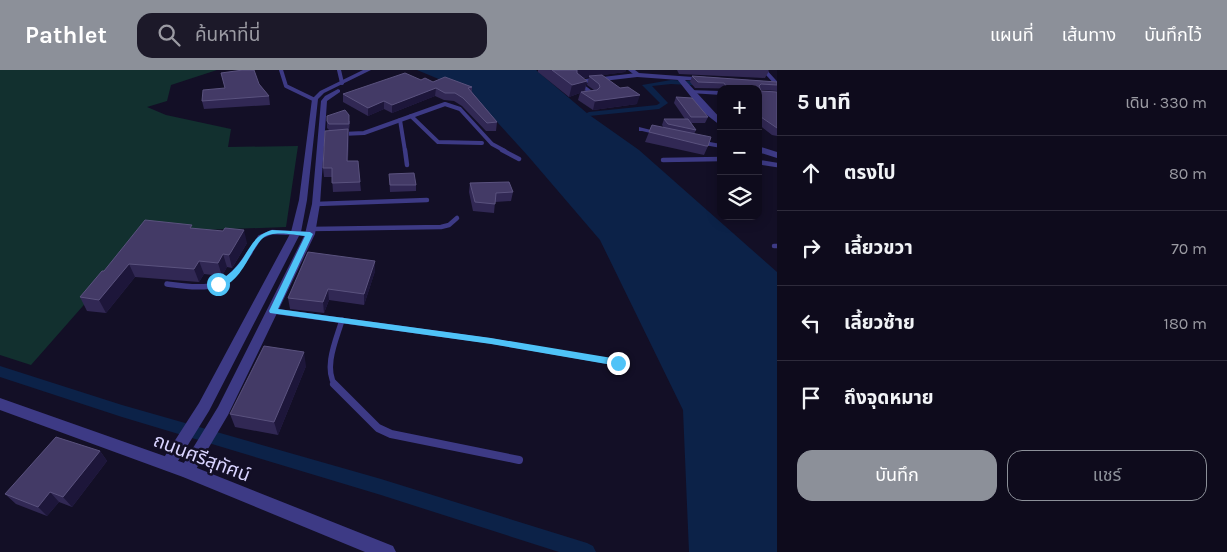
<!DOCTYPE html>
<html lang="th">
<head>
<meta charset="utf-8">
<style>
	body { margin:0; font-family:Karla,"Noto Sans Thai",sans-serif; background:#1c1929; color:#f1f3f6 }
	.controls { position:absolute; right:15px; top:15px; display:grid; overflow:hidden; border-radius:10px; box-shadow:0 2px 12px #0003 }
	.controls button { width:45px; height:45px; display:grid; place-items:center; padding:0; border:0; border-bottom:1px solid #2e2b3b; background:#0e0b1c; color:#f1f3f6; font:25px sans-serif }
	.stop { position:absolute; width:15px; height:15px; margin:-11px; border:4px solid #4fc3f7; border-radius:50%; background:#fff }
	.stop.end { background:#4fc3f7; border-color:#fff; box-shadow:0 1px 5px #0008 }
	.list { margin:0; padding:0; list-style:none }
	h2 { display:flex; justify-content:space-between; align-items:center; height:65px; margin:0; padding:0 20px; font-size:21px }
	h2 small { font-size:16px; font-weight:400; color:#9b9ba3 }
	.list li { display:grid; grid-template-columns:32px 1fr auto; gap:15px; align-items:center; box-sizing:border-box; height:75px; padding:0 20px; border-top:1px solid #2e2b3b }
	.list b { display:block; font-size:19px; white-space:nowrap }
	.list em { font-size:16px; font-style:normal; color:#9b9ba3 }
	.actions { display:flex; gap:10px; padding:15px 20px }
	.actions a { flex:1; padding:11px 0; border:1px solid #8c9099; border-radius:15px; text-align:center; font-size:18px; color:#8c9099 }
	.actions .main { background:#8c9099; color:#fff }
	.icon { flex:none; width:28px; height:28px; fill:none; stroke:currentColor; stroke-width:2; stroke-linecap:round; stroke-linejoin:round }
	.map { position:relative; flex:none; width:777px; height:482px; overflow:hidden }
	header { display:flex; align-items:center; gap:30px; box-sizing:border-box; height:70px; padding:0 25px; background:#8c9099; color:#fff }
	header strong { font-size:24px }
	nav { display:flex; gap:28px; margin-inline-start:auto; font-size:18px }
	.search { width:350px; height:45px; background:#1c1929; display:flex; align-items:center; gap:12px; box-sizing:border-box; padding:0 18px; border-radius:15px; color:#9b9ba3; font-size:19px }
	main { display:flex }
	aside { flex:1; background:#0e0b1c }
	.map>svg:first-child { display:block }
	.green { fill:#12302f }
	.water { fill:#0c2248 }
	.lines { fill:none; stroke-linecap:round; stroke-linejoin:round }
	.canal { fill:#0c2248; fill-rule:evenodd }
	.service-far3 { stroke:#3d3a85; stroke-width:4 }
	.service-far2 { stroke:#3d3a85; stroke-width:4.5 }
	.service-far1 { stroke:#3d3a85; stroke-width:5.5 }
	.service { stroke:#3d3a85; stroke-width:8 }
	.minor { fill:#3d3a85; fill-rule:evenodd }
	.tertiary { fill:#3d3a85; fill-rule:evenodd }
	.wall { fill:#312854; fill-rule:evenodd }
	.shaded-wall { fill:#1d163a }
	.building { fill:#433a66; stroke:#5a527e }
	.route { fill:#4fc3f7 }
	.labels { text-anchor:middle; stroke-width:5; stroke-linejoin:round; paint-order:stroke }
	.near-street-label { font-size:19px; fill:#d9d4ff; stroke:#130f26 }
</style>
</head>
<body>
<header>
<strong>Pathlet</strong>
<div class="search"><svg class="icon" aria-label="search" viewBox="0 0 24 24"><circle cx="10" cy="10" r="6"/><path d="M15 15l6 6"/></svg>ค้นหาที่นี่</div>
<nav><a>แผนที่</a><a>เส้นทาง</a><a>บันทึกไว้</a></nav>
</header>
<main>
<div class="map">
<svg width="777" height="482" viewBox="0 0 777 482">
	<rect width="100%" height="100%" fill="#130f26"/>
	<!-- green -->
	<path class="green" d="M0,0h217l-46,15 -4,16 -20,6 19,8 65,14 -3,18 70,-1 -12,81 -138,5 -117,133 -31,-10z"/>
	<!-- water -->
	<path class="water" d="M417,0h119l52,44 51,36 138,122v280h-88l-6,-142 -83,-170 -72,-84 -58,-64z"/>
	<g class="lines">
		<!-- canal -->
		<g class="canal">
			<path d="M671,10l36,2 4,2 -4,2 -36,-2 -19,2 16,17 -9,6 -70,7 -4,-2 4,-2 68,-7 3,-2 -18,-18z"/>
			<path d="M0,296l122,39 259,74 206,64 6,3 3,6h-37l-178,-57 -259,-78 -122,-40z"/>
		</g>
		<!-- service-far3 -->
		<g class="service-far3">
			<path d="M281,0l5,16 29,14"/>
			<path d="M339,0l3,13"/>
			<path d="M764,0l12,13"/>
			<path d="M593,24l-16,-12 60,-7"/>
			<path d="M411,46l27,26 44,1"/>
			<path d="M400,50l5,31"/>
			<path d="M342,64l22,-1 81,-29 15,5 32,35 13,7"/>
		</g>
		<!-- service-far2 -->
		<g class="service-far2">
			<path d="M405,80l2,15"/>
			<path d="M502,80l17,9"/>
			<path d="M663,90l58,-1"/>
			<path d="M758,92l19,3"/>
			<path d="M316,134l111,-4"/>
			<path d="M311,159l130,-2 8,-2 8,-7"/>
			<path d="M774,176h3"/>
			<path d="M249,184l11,-17 12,-5 38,2"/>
		</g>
		<!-- service-far1 -->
		<g class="service-far1">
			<path d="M167,214c43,5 58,8 83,-32"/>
			<path d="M273,241l218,30 127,22"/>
			<path d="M335,315c-12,-18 2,-47 7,-65"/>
		</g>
		<!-- service -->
		<path class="service" d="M334,314l44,44 13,6 128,26"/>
		<!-- minor -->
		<g class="minor">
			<path d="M363,0h8l-47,23 -6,6 -11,101 -6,32 -92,179 -36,58 -5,2 -5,-2 -2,-5 2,-5 36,-56 92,-171 8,-32 13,-101 8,-8z"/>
			<path d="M628,0h7l4,3 40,3 3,2 -3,2 -42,-3z"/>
			<path d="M338,19l2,1v2l-13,9 -7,103 -5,30 -87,181 -36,61 -5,2 -5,-2 -2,-5 2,-5 36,-59 87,-173 7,-30 9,-103 4,-5z"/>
			<path d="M688,20l33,1v4l-31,-2 -3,-2z"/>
			<path d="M639,57l28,7 -4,2 -21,-5h-3z"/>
			<path d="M693,69l28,5v4l-28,-5z"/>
		</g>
		<!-- tertiary -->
		<g class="tertiary">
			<path d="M679,6l30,2 2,1 -4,2 -22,-1 36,39v7l-18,-14 -26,-33v-2z"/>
			<path d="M758,76l19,6v6l-19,-6z"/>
			<path d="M0,328l187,66 206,82 3,6h-31l-182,-75 -183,-67z"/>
		</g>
	</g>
	<!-- wall -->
	<g class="wall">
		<path d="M538,0h88l-1,2 -23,3 35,29 -44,6 -15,-10 2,-7 -11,4 -31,-25zM589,7l-2,8 7,5 -9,1 2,-10 -4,-3z"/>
		<path d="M677,0h91l1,1 -4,7 -86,-4z"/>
		<path d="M692,6l85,6v9l-16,-1v1l16,1v44l-5,-1 -14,-11v-35l-63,-1 -5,-6z"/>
		<path d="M433,12l39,5v5l25,30 -1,9h-10l-24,-25 -8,-5 -10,-1 -9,-4 -43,17 -8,-4 -16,7 -25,-14v-8z"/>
		<path d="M259,14l10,12 1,9 -66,4 -2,-8z"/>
		<path d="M676,27l32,20 -3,6h-14l5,7 -2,4 14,12 -4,9 -59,-13 4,-10 15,-4 -2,-3 2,-6h21l-11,-16z"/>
		<path d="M327,51h23l-1,9 -1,31 12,21 1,9 -28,1 -1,-15h-8l-1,-9 6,-38 -2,-2z"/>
		<path d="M389,104l27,11v6l-26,1z"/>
		<path d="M470,113l43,9 -2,9 -16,1 -1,11 -21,-2 -4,-19z"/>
		<path d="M193,158l54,15 -13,22 -2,3 -5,-1 -5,9 -18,-2 -5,8 -64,-5 -29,36 -19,-2 -7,-14 24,-26z"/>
		<path d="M375,201l-11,34 -35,-5 -5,13 -34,-4 -2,-11z"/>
		<path d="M306,296l-28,69 -43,-8 -5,-13z"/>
		<path d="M100,381l7,10 -35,46 -13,-5 -12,14 -31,-12 -11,-10z"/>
	</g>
	<!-- shaded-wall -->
	<g class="shaded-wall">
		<path d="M577,0h49l-1,2 -35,5 -1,-1v1l-14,2z"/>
		<path d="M587,11l-3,11h-3l-1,1 -11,4 3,-12z"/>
		<path d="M436,18l-1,8 -43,17v-8z"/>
		<path d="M640,25l-3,9 -44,6 2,-9z"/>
		<path d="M384,31v8l-16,7v-8z"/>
		<path d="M348,59l1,8 -2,33v-9z"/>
		<path d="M244,160l3,13 -15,25 -3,-13z"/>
		<path d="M223,184l4,13 -5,9 -4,-13z"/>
		<path d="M199,191l5,13 -5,8 -5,-13z"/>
		<path d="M375,191v10l-11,34v-11z"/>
		<path d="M129,194l6,13 -29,36 -7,-13z"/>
		<path d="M328,219l1,11 -5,13 -1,-11z"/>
		<path d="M304,282l2,14 -28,69 -4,-13z"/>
		<path d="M100,381l7,10 -35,46 -9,-10z"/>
		<path d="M50,422l9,10 -12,14 -9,-9z"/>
	</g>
	<!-- building -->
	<g class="building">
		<path d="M243,0h11l5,14 10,12 -67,5 1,-11 22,-2 -4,-15z"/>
		<path d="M552,0h25v3l10,8 -15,4z"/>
		<path d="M405,3l16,7 4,-2 8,4 12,-5 27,10 -4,1 29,34 -10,1 -24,-25 -8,-5h-10l-9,-5 -44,17 -8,-4 -16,7 -25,-14z"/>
		<path d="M602,5l18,13 8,-1 12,8 -45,6 -14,-9 16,-2 3,-3 -1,-3 -10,-8z"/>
		<path d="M692,6l85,6v3l-16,-1 -2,2 2,5 16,1v36l-19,-13v-26h-24l-3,-3h-5l-2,-3 -26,-1z"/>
		<path d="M676,27l16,1 16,19h-17z"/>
		<path d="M345,40l4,5v9h-20l-2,-3v-5z"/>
		<path d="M664,49h24l8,11 -28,-6z"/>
		<path d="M652,55l59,12 -3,9h-2l-57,-14z"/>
		<path d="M348,59l-1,32h11l2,21 -28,1v-15h-9l2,-37z"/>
		<path d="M414,103l2,12h-26l-1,-11z"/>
		<path d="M509,112l4,10 -17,1 -1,11 -20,-2 -5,-19z"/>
		<path d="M145,150l47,5 -2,3 33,3 2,-3 19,2 -13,22 -2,3 -6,-1 -5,9 -19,-2 -5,8 -65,-5 -30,36 -19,-3 22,-26h2z"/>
		<path d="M308,182l67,9 -11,33 -36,-5 -5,13 -35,-4z"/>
		<path d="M264,276l40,6 -30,70 -44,-8z"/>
		<path d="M56,367l44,14 -37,46 -13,-5 -12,15 -33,-13z"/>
	</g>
	<!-- route -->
	<path class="route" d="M272,160l38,2 3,2 -35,75 213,29 127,21 5,4 -5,3 -127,-22 -221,-31 -1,-2 36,-75c-11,-1 -32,-6 -42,2 -14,12 -23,51 -47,48v-3c8,-5 15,-10 21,-17 13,-15 14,-30 35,-36z"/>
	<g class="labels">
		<!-- near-street labels -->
		<g class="near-street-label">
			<text transform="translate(202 387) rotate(21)" y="7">ถนนศรีสุทัศน์</text>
		</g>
	</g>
</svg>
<div class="controls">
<button>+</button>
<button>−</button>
<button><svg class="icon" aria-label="layers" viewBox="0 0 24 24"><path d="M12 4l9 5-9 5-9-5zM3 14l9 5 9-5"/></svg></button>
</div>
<div class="stop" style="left:218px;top:214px"></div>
<div class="stop end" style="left:618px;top:293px"></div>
</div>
<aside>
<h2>5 นาที<small>เดิน · 330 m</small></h2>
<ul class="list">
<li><svg class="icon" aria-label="ahead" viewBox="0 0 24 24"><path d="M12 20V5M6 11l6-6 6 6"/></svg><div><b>ตรงไป</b></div><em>80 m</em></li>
<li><svg class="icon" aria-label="right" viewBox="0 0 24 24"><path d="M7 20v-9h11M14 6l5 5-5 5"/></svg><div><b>เลี้ยวขวา</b></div><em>70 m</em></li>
<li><svg class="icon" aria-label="left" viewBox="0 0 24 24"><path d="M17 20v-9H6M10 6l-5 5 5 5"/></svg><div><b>เลี้ยวซ้าย</b></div><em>180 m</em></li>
<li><svg class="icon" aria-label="arrive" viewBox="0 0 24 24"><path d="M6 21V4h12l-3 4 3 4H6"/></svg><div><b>ถึงจุดหมาย</b></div></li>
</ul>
<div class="actions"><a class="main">บันทึก</a><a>แชร์</a></div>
</aside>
</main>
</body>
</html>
